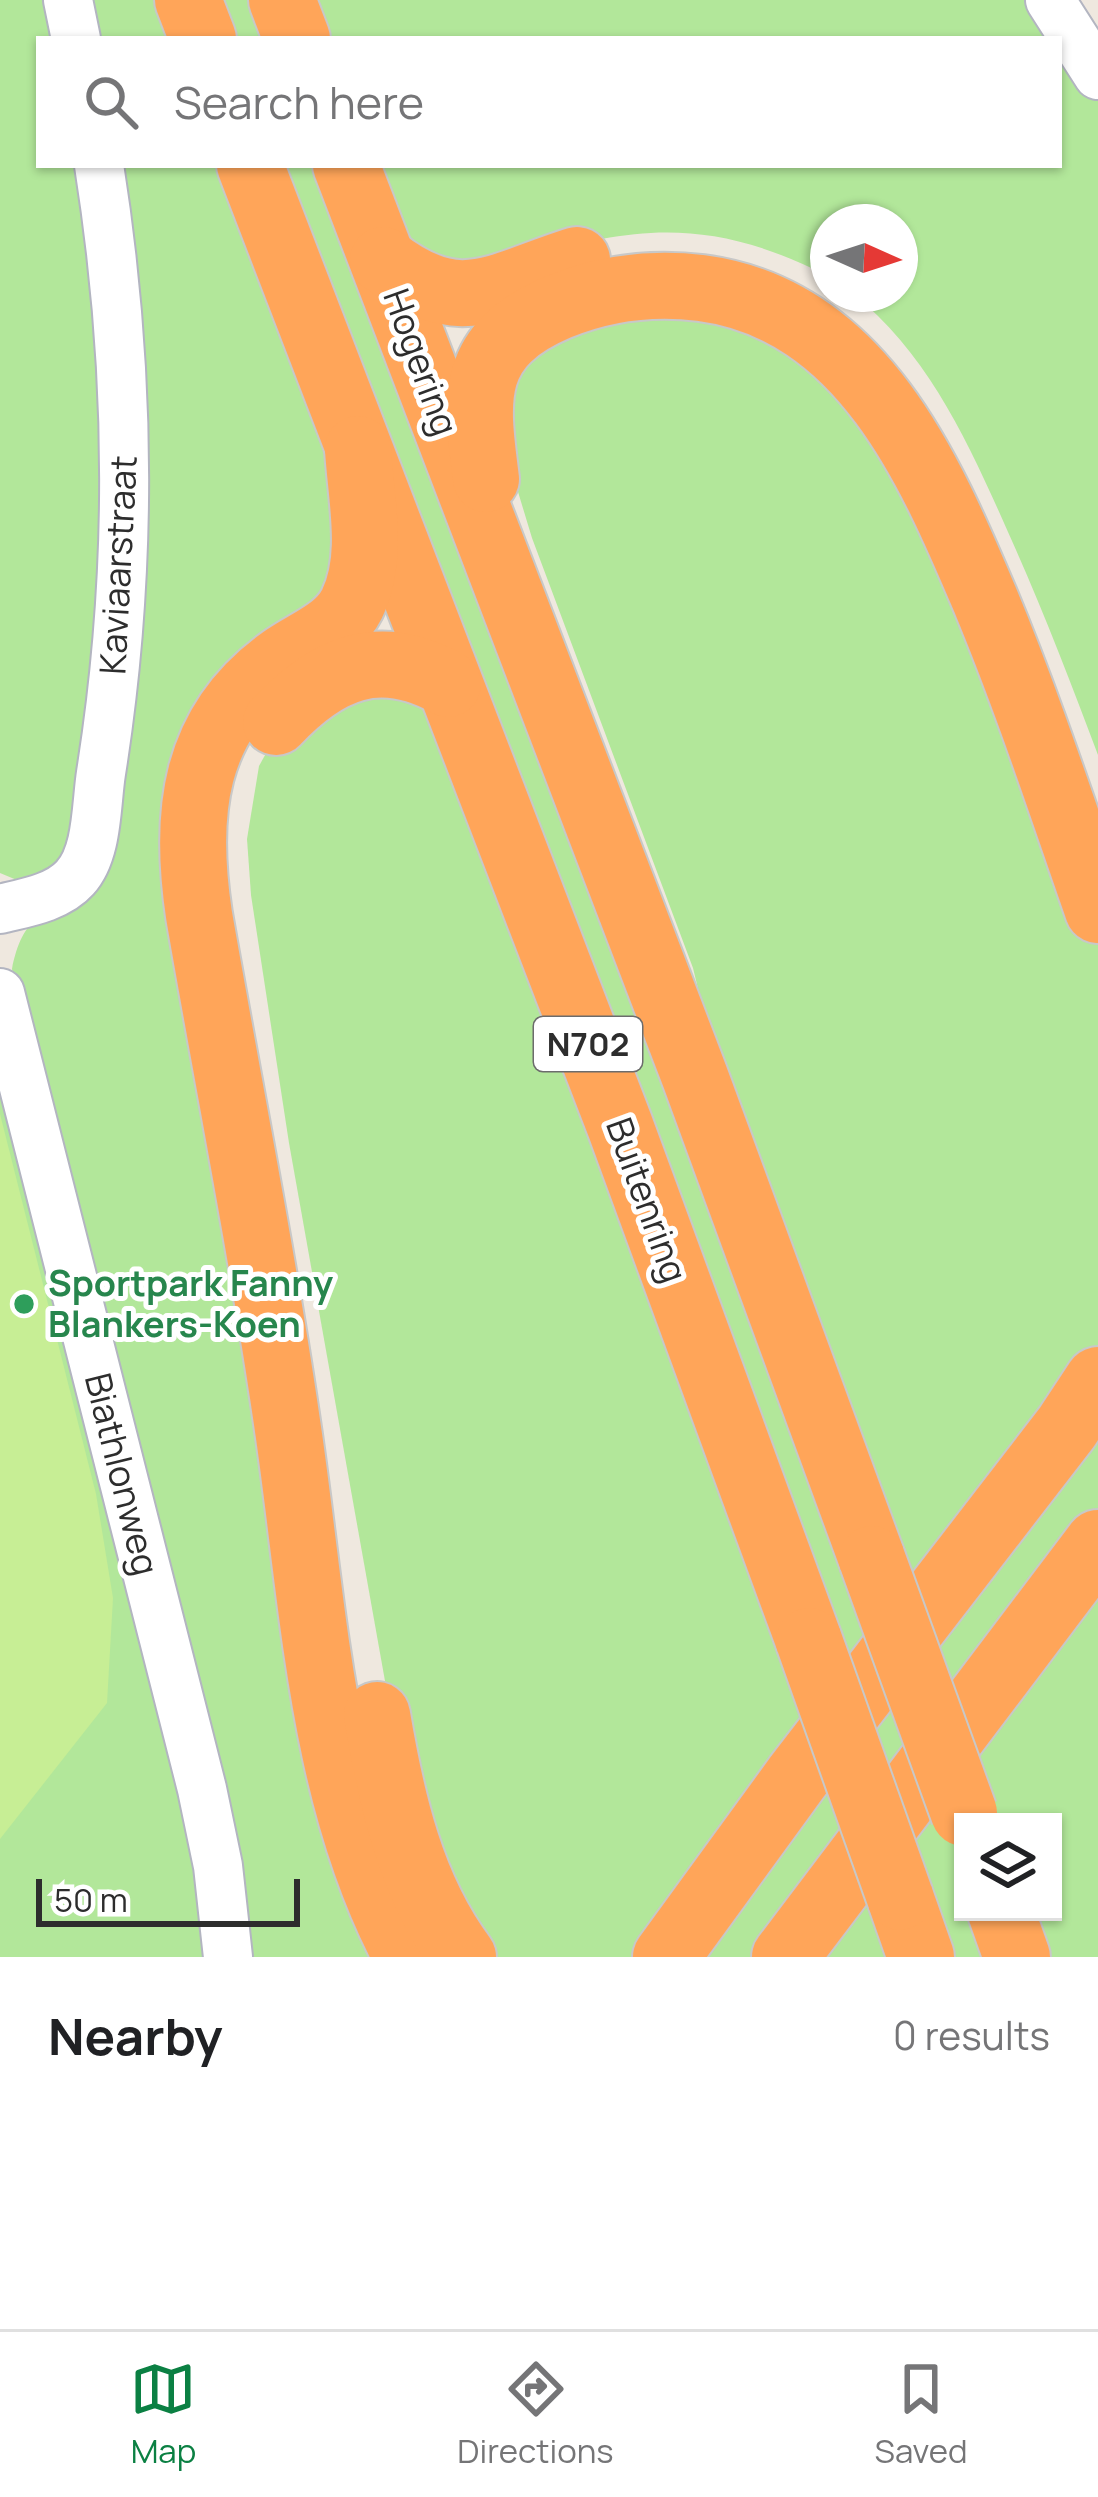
<!DOCTYPE html>
<html lang="en">
<head>
<meta charset="utf-8">
<style>
	body { margin:0; font-family:Manrope,sans-serif; background:#f6f6f6; color:#202124 }
	.controls { position:absolute; right:36px; bottom:36px; display:grid; overflow:hidden; border-radius:0px; box-shadow:0 3px 9px #0004 }
	.controls button { width:108px; height:108px; display:grid; place-items:center; padding:0; border:0; border-bottom:3px solid #e0e0e0; background:#fff; color:#202124; font:60px sans-serif }
	.compass { position:absolute; left:810px; top:204px; width:108px; height:108px; border-radius:50%; background:#fff; box-shadow:0 3px 9px #0004; rotate:93deg }
	.scale { position:absolute; left:36px; bottom:30px; width:264px; box-sizing:border-box; padding-left:12px; border:6px solid #2d2d2d; border-top:0; font-size:33px; line-height:42px; white-space:nowrap; color:#2d2d2d; -webkit-text-stroke:9px #fff; paint-order:stroke }
	.list { margin:0; padding:0; list-style:none }
	h2 { display:flex; justify-content:space-between; align-items:center; height:156px; margin:0; padding:0 48px; font-size:51px }
	h2 small { font-size:39px; font-weight:400; color:#757577 }
	.icon { flex:none; width:66px; height:66px; fill:none; stroke:currentColor; stroke-width:2; stroke-linecap:round; stroke-linejoin:round }
	.map { position:relative; flex:none; width:1098px; height:1957px; overflow:hidden }
	.search { position:absolute; background:#fff; box-shadow:0 3px 9px #0004; left:36px; right:36px; top:36px; height:132px; display:flex; align-items:center; gap:30px; box-sizing:border-box; padding:0 42px; border-radius:0px; color:#757577; font-size:45px }
	.sheet { height:372px; background:#fff }
	nav { display:flex; justify-content:space-around; align-items:center; box-sizing:border-box; height:168px; border-top:3px solid #e0e0e0; background:#fff; font-size:33px; color:#757577 }
	nav a { display:grid; justify-items:center; gap:6px }
	nav .on { color:#0b8043 }
	.map>svg:first-child { display:block }
	.green { fill:#b2e79a }
	.pitch { fill:#c7ee95 }
	.lines { fill:none; stroke-linecap:round; stroke-linejoin:round }
	.minor-casing { stroke:#b3b5c1; stroke-width:52 }
	.highway-casing { stroke:#c8c8c8; stroke-width:70 }
	.minor { stroke:#fff; stroke-width:48 }
	.highway { stroke:#ffa559; stroke-width:66 }
	.highway-bridge-casing { stroke:#c8c8c8; stroke-width:70; stroke-linecap:butt }
	.highway-bridge { stroke:#ffa559; stroke-width:66 }
	.leisure-dot { fill:#2e9e5b; stroke:#fff; stroke-width:4.5 }
	.labels { text-anchor:middle; stroke-width:10; stroke-linejoin:round; paint-order:stroke }
	.shield { fill:#fff; stroke:#6c6c6c; stroke-width:3 }
	.shield-label { font-size:33px; font-weight:bold; fill:#2d2d2d }
	.street-label { font-size:36px; fill:#2d2d2d; stroke:#fff }
	.leisure-label { font-size:36px; font-weight:bold; fill:#27864d; stroke:#fff; text-anchor:start }
</style>
</head>
<body>
<div class="map">
<svg width="1098" height="1957" viewBox="0 0 1098 1957">
	<rect width="100%" height="100%" fill="#efe8df"/>
	<!-- green -->
	<g class="green">
		<path d="M0,0h58l9,39h-28v126h50l26,250 -40,447 -51,21 -24,-10z"/>
		<path d="M81,0h90l16,39h-97z"/>
		<path d="M211,0h53l15,39h-53z"/>
		<path d="M308,0h726l25,39h-736z"/>
		<path d="M1059,39l39,61v655c-28,-75 -57,-150 -90,-223 -38,-86 -79,-178 -155,-238h47v-72h-72v54c-138,-70 -217,-44 -358,-2l-61,-31 -38,-78h688z"/>
		<path d="M113,165h113l115,309 10,86 -149,166 177,1231h-137l-230,-988c11,-54 31,-55 75,-81z"/>
		<path d="M275,165h52l568,1512 203,-273v116l-174,235 39,106v51h19l16,45h-50l-59,-162 -123,162h-91l188,-238z"/>
		<path d="M713,297l157,105 228,528v425l-184,253 -181,-475 -40,-165 -161,-430 -30,-99 13,-77 20,-23z"/>
		<path d="M370,681l55,9 397,1036 -182,231h-148l-33,-41 -64,-179 -106,-594 -38,-248 -4,-56 12,-73 15,-27z"/>
		<path d="M0,1044l10,36 207,877h-217z"/>
		<path d="M1098,1564v393h-59l-16,-45h30v-90h-62l-27,-74z"/>
		<path d="M872,1867l33,90h-104z"/>
	</g>
	<!-- pitch -->
	<path class="pitch" d="M0,1114l96,380 17,104 -6,105 -107,136z"/>
	<g class="lines">
		<defs>
			<g id="minor">
				<path d="M68,0l8,39"/>
				<path d="M1050,0l48,75"/>
				<path d="M0,909c24,-6 57,-11 75,-31 23,-25 21,-73 26,-105 32,-201 30,-406 -2,-608"/>
				<path d="M0,993l202,796 16,77 10,91"/>
			</g>
			<g id="highway">
				<path d="M188,0l15,39"/>
				<path d="M282,0l15,39"/>
				<path d="M250,165l370,961 189,515"/>
				<path d="M346,165l349,912 177,482"/>
				<path d="M383,260c77,60 114,25 194,0"/>
				<path d="M358,449c3,50 17,108 -6,155 -14,28 -46,38 -71,56 -89,64 -97,155 -82,255 30,173 65,347 90,521 25,174 33,364 118,521"/>
				<path d="M486,479c-11,-83 -17,-134 72,-172 46,-19 94,-25 143,-19 161,21 229,182 285,314 42,101 76,205 112,308"/>
				<path d="M276,722c51,-54 103,-77 172,-38"/>
				<path d="M377,1715c14,84 34,173 86,242"/>
				<path d="M900,1897l21,60"/>
				<path d="M1001,1912l16,45"/>
				<path d="M666,1957l131,-180 270,-350 31,-47"/>
				<path d="M785,1957l313,-414"/>
			</g>
		</defs>
		<!-- minor casing -->
		<use href="#minor" class="minor-casing"/>
		<!-- highway casing -->
		<use href="#highway" class="highway-casing"/>
		<!-- minor -->
		<use href="#minor" class="minor"/>
		<!-- highway -->
		<use href="#highway" class="highway"/>
		<defs>
			<g id="highway-bridge">
				<path d="M872,1559l92,254"/>
				<path d="M809,1641l91,256"/>
			</g>
		</defs>
		<!-- highway-bridge casing -->
		<use href="#highway-bridge" class="highway-bridge-casing"/>
		<!-- highway-bridge -->
		<use href="#highway-bridge" class="highway-bridge"/>
	</g>
	<!-- markers -->
	<circle class="leisure-dot" cx="24" cy="1304" r="12"/>
	<g class="labels">
		<!-- shield labels -->
		<rect class="shield" x="534" y="1017" width="108" height="54" rx="9"/>
		<g class="shield-label">
			<text x="588" y="1056">N702</text>
		</g>
		<!-- street labels -->
		<g class="street-label">
			<text transform="translate(421 362) rotate(70)" y="13">Hogering</text>
			<text transform="translate(118 565) rotate(-87)" y="13">Kaviaarstraat</text>
			<text transform="translate(647 1200) rotate(70)" y="13">Buitenring</text>
			<text transform="translate(122 1474) rotate(76)" y="13">Biathlonweg</text>
		</g>
		<!-- leisure labels -->
		<g class="leisure-label">
			<text x="48" y="1296">Sportpark Fanny<tspan x="48" dy="41">Blankers-Koen</tspan></text>
		</g>
	</g>
</svg>
<div class="controls">
<button><svg class="icon" aria-label="layers" viewBox="0 0 24 24"><path d="M12 4l9 5-9 5-9-5zM3 14l9 5 9-5"/></svg></button>
</div>
<svg class="compass" viewBox="-18 -18 36 36"><path d="M0-13l5 13h-10z" fill="#e53935"/><path d="M0 13l5-13h-10z" fill="#757577"/></svg>
<div class="scale">50 m</div>
<div class="search"><svg class="icon" aria-label="search" viewBox="0 0 24 24"><circle cx="10" cy="10" r="6"/><path d="M15 15l6 6"/></svg>Search here</div>
</div>
<section class="sheet">
<h2>Nearby<small>0 results</small></h2>
<ul class="list">
</ul>
</section>
<nav>
<a class="on"><svg class="icon" aria-label="map" viewBox="0 0 24 24"><path d="M3 6l6-2 6 2 6-2v14l-6 2-6-2-6 2zM9 4v14M15 6v14"/></svg>Map</a>
<a><svg class="icon" aria-label="directions" viewBox="0 0 24 24"><path d="M12 3l9 9-9 9-9-9zM9 14v-3h6M13 9l2 2-2 2"/></svg>Directions</a>
<a><svg class="icon" aria-label="saved" viewBox="0 0 24 24"><path d="M7 4h10v16l-5-4-5 4z"/></svg>Saved</a>
</nav>
</body>
</html>
